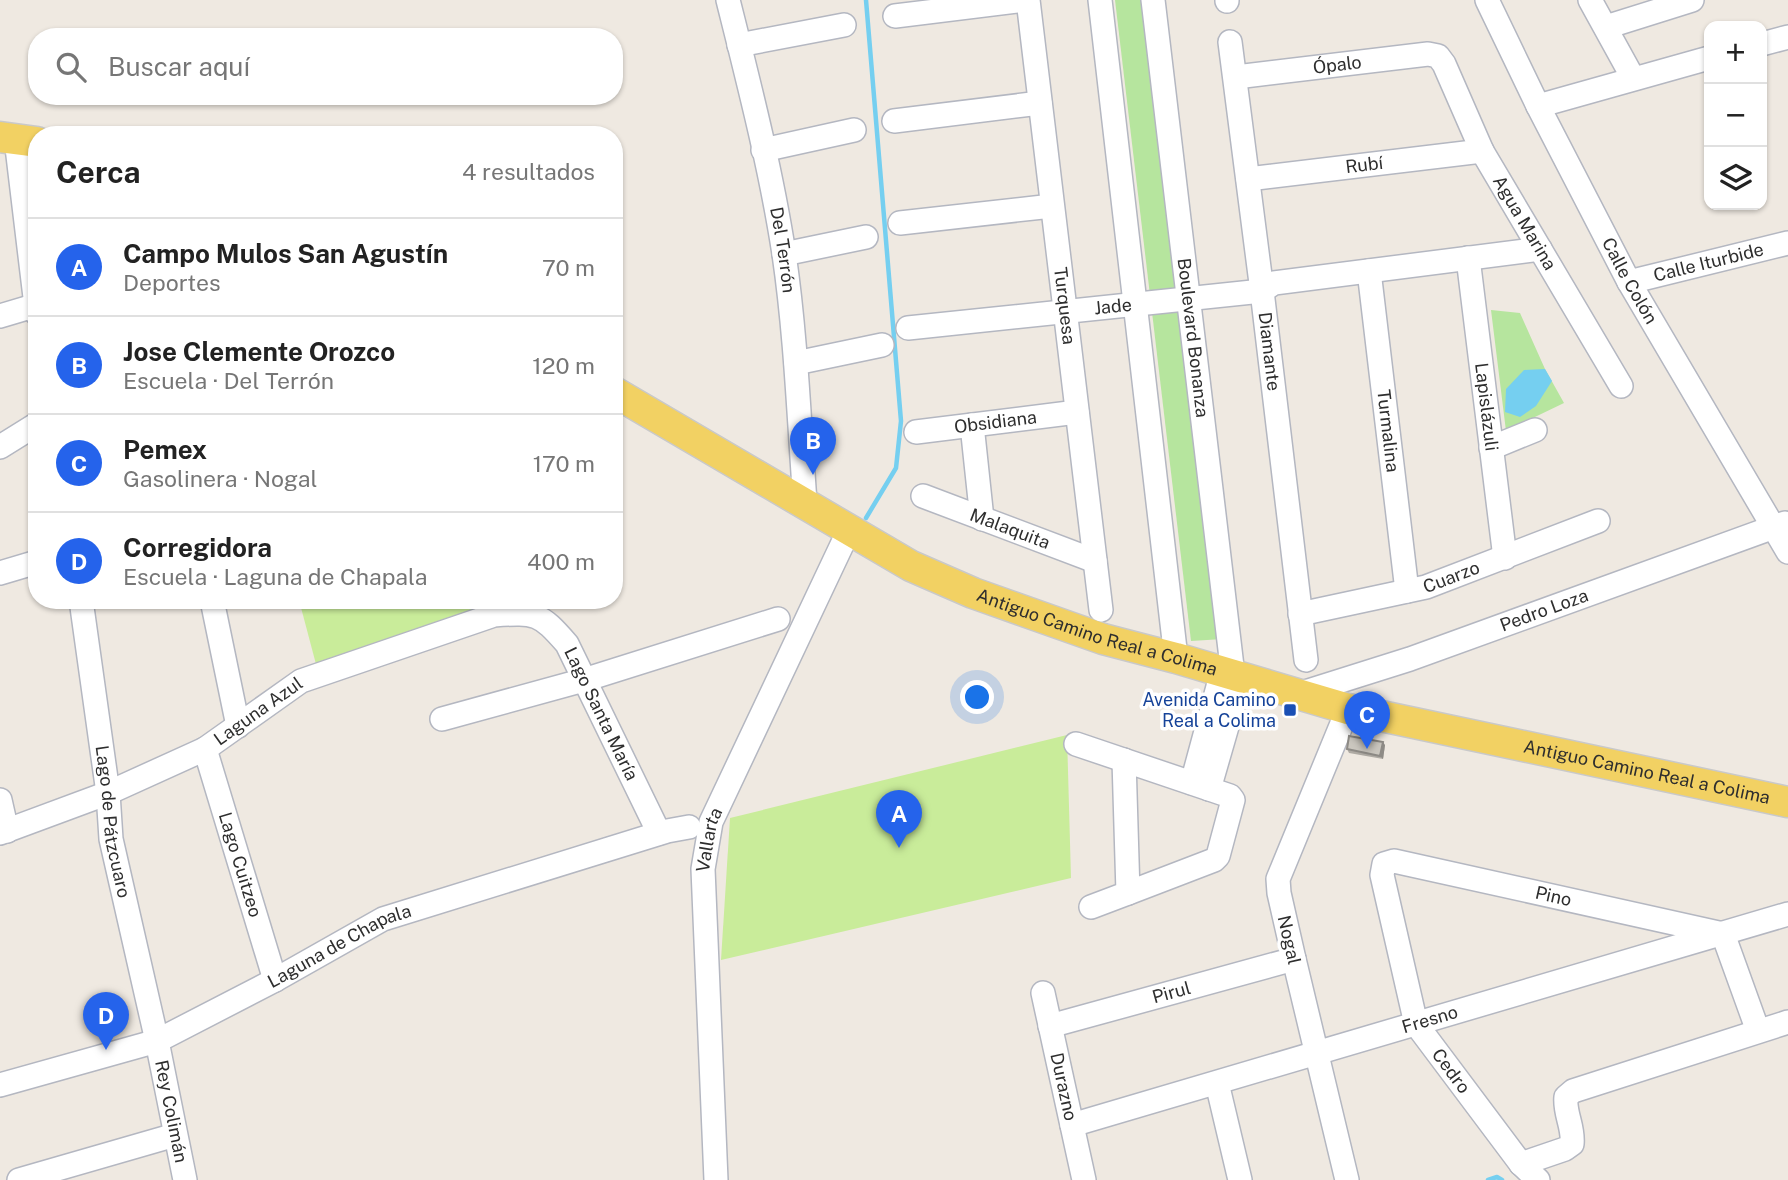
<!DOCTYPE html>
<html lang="es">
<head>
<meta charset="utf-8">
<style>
	body { margin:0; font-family:"Public Sans",sans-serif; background:#f2f2f2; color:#222 }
	.controls { position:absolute; right:21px; top:21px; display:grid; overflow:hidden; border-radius:14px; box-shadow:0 2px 5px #0004 }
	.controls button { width:63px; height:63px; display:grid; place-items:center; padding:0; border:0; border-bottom:2px solid #e0e0e0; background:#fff; color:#222; font:35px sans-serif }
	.you { position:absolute; left:978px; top:698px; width:24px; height:24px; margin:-18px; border:5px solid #fff; border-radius:50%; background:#1a73e8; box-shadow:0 0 0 10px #1a73e833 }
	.badge { display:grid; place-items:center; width:46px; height:46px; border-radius:50%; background:#2563eb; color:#fff; font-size:23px; font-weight:700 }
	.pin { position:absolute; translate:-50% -58px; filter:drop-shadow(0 2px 4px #0008) }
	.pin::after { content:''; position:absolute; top:37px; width:24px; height:21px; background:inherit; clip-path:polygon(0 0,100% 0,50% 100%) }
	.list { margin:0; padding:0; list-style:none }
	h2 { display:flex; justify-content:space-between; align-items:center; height:91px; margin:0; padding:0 28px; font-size:30px }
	h2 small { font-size:23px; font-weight:400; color:#767676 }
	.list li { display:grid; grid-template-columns:46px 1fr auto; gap:21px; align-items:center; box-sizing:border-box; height:98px; padding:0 28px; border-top:2px solid #e0e0e0 }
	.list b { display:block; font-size:26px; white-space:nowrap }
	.list p { margin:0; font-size:23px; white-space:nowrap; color:#767676 }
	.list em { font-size:23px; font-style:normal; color:#767676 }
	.icon { flex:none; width:38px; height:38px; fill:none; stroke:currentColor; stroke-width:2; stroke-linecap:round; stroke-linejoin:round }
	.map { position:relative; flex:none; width:1788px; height:1180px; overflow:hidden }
	.search { position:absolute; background:#fff; box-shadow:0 2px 5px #0004; left:28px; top:28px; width:595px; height:77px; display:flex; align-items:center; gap:18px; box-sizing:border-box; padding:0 24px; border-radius:28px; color:#767676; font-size:26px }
	.panel { position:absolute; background:#fff; box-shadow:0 2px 5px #0004; left:28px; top:126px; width:595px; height:483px; border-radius:28px }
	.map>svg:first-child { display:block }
	.green { fill:#b6e59e }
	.pitch { fill:#c9ec9a }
	.water { fill:#75cff0 }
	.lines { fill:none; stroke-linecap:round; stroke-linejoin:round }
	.stream { stroke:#75cff0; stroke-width:4.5 }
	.minor-casing { stroke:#b4b7c1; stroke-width:26 }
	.major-casing { stroke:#c9c9c9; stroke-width:33 }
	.minor { stroke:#fff; stroke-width:23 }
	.major { stroke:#f2d163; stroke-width:30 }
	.wall { fill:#afaba4 }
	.shaded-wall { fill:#8e8b86 }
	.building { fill:#cbc7bf; stroke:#8e8b86; stroke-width:2 }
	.transit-dot { fill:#1a4fb4; stroke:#fff; stroke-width:2.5 }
	.labels { text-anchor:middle; stroke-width:7; stroke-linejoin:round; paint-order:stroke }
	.street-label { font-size:18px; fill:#2e2e2e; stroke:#fff }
	.transit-label { font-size:18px; fill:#164399; stroke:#fff; text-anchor:end }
</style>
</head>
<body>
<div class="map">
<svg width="1788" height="1180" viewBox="0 0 1788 1180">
	<rect width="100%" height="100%" fill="#efe9e1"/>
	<!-- green -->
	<g class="green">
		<path d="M1115,0h34l74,639 -32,2z"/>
		<path d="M1491,310l29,3 25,56 19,34 -58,28z"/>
	</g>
	<!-- pitch -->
	<g class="pitch">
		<path d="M299,600h223l-205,68z"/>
		<path d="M1067,735l4,143 -350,82 9,-142z"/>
	</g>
	<!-- water -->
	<path class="water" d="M1545,369l7,12 -16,25 -16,11 -15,-5 1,-23 18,-19z"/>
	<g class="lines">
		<!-- stream -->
		<g class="stream">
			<path d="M866,518l30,-50 5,-47 -35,-421"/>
			<path d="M1488,1180l9,-3 5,3"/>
		</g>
		<defs>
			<g id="minor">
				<path id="s1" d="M728,0c21,84 43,169 56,254 12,82 15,166 21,248"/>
				<path id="s2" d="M1028,0l73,610"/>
				<path d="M1100,0l76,658"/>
				<path id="s3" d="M1153,0l80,675"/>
				<path d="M1227,0v1"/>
				<path id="s4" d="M1487,0l51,106 91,176 159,270"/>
				<path d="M1590,0l43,78"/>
				<path d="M895,16l130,-16"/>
				<path d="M1606,27l86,-27"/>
				<path id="s5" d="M1230,42l32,249 44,369"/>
				<path d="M1762,44l26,-7"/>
				<path d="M739,45l105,-20"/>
				<path id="s6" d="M1236,77l192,-23 10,2 6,8 38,87 139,235"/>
				<path d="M1538,106l171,-48"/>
				<path d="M894,121l146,-18"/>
				<path d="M16,139l21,175"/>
				<path d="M763,150l91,-20"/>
				<path id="s7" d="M1248,179l234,-28"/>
				<path d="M900,223l152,-17"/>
				<path d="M784,254l82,-17"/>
				<path id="s8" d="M1468,258l37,300"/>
				<path id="s9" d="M1369,271l38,320"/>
				<path id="s10" d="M1629,282l159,-39"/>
				<path d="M0,316l37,-11"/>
				<path id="s11" d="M908,328l354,-37 12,-8 266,-34"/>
				<path d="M796,363l86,-18"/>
				<path d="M972,425l10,94"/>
				<path id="s12" d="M916,432l161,-20"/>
				<path d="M0,447l37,-23"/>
				<path d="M1491,448l44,-18"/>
				<path id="s13" d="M923,496l172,65"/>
				<path d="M0,573l37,-11"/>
				<path id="s14" d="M81,600l27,193 3,46 46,202 28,139"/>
				<path d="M212,600l26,126"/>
				<path id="s15" d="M1300,614l126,-27 172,-66"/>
				<path id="s16" d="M1299,694l111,-35 375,-136"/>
				<path d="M442,719l142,-39 194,-61"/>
				<path d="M1076,744l154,52 3,4 -15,56 -4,4 -86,33"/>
				<path id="s17" d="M205,749l70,231"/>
				<path d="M1192,783l30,-111"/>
				<path d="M1209,789l32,-111"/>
				<path d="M0,800l7,31"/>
				<path id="s18" d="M0,833l108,-40 97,-44 96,-68 193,-66c42,-3 46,-2 73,29l92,189"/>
				<path d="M1091,907l37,-14 -4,-133"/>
				<path id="s19" d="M1043,993l41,187"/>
				<path id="s20" d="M1050,1026l244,-67"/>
				<path d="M1217,1083l23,97"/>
				<path id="s21" d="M0,1085l157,-44 118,-61 108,-61 284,-88 22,-4"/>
				<path id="s22" d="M1072,1125l716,-211"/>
				<path d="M1521,1164l44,-15 7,-5c2,-17 -8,-31 -6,-47l7,-6 215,-69"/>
				<path d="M19,1180l156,-45"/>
				<path id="s23" d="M716,1180l-13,-311 8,-47 138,-292"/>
				<path d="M1347,1180l-53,-221 -15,-66 -1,-14 70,-170"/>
				<path id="s24" d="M1538,1180l-17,-16 -105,-140 -34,-149 2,-11 10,-3 329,73 35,97"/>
			</g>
			<g id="major">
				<path d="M0,137l37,5"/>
				<path id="s25" d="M614,392l297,174 62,27 130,46 73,19 172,51 440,93"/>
			</g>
		</defs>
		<!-- minor casing -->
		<use href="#minor" class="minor-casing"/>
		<!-- major casing -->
		<use href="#major" class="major-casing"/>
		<!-- minor -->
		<use href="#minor" class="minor"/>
		<!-- major -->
		<use href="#major" class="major"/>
	</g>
	<!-- wall -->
	<path class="wall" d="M1385,745l-2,14 -34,-6 -2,-4z"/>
	<!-- shaded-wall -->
	<path class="shaded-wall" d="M1383,742l2,3 -2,14 -3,-3z"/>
	<!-- building -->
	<path class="building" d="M1349,736l34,6 -3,14 -33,-7z"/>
	<!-- markers -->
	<rect class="transit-dot" x="1283" y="703" width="14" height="14" rx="3.5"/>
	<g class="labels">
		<!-- street labels -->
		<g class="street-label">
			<text dy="6" stroke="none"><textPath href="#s6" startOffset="102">Ópalo</textPath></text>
			<text dy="6" stroke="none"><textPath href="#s7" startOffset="117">Rubí</textPath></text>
			<text dy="6" stroke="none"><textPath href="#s6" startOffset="392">Agua Marina</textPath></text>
			<text dy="6" stroke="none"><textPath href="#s1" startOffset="256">Del Terrón</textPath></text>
			<text dy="6" stroke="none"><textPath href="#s10" startOffset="82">Calle Iturbide</textPath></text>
			<text dy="6" stroke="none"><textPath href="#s4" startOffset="315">Calle Colón</textPath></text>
			<text dy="6" stroke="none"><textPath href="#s2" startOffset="308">Turquesa</textPath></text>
			<text dy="6" stroke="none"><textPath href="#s11" startOffset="206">Jade</textPath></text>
			<text dy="6" stroke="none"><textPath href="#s3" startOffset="340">Boulevard Bonanza</textPath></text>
			<text dy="6" stroke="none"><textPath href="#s5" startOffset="312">Diamante</textPath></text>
			<text dy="6" stroke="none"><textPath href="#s8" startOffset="150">Lapislázuli</textPath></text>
			<text dy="6" stroke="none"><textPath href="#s12" startOffset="80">Obsidiana</textPath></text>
			<text dy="6" stroke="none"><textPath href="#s9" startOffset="161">Turmalina</textPath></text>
			<text dy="6" stroke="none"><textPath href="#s13" startOffset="93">Malaquita</textPath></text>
			<text dy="6" stroke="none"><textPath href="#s15" startOffset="156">Cuarzo</textPath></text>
			<text dy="6" stroke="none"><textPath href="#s16" startOffset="259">Pedro Loza</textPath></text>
			<text dy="6" stroke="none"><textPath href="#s25" startOffset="542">Antiguo Camino Real a Colima</textPath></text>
			<text dy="6" stroke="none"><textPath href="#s18" startOffset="287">Laguna Azul</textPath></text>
			<text dy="6" stroke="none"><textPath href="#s18" startOffset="705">Lago Santa María</textPath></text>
			<text dy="6" stroke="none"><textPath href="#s25" startOffset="1110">Antiguo Camino Real a Colima</textPath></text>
			<text dy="6" stroke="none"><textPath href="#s14" startOffset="224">Lago de Pátzcuaro</textPath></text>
			<text dy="6" stroke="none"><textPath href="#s23" startOffset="341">Vallarta</textPath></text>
			<text dy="6" stroke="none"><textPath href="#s17" startOffset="121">Lago Cuitzeo</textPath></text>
			<text dy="6" stroke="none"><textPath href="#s24" startOffset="536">Pino</textPath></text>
			<text transform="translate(1289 940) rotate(77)" y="6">Nogal</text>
			<text dy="6" stroke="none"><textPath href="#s21" startOffset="369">Laguna de Chapala</textPath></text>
			<text dy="6" stroke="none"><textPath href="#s20" startOffset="126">Pirul</textPath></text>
			<text dy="6" stroke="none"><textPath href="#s22" startOffset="373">Fresno</textPath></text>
			<text transform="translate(1451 1071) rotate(53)" y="6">Cedro</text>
			<text dy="6" stroke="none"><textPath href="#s19" startOffset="96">Durazno</textPath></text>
			<text dy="6" stroke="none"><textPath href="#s14" startOffset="520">Rey Colimán</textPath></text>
		</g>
		<!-- transit labels -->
		<g class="transit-label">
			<text x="1276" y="706">Avenida Camino<tspan x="1276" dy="21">Real a Colima</tspan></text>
		</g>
	</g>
</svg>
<div class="controls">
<button>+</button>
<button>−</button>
<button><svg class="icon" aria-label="layers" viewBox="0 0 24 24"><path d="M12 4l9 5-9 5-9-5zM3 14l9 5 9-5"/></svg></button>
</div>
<div class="you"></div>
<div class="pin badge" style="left:899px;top:848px">A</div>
<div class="pin badge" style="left:813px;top:475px">B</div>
<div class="pin badge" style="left:1367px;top:749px">C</div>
<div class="pin badge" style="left:106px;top:1050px">D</div>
<div class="search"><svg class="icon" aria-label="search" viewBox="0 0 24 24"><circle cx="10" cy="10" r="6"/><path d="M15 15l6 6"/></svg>Buscar aquí</div>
<section class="panel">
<h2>Cerca<small>4 resultados</small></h2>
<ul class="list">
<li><span class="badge">A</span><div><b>Campo Mulos San Agustín</b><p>Deportes</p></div><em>70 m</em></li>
<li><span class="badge">B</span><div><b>Jose Clemente Orozco</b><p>Escuela · Del Terrón</p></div><em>120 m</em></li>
<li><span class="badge">C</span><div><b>Pemex</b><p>Gasolinera · Nogal</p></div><em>170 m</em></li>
<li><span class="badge">D</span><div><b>Corregidora</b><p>Escuela · Laguna de Chapala</p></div><em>400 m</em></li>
</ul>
</section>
</div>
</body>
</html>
